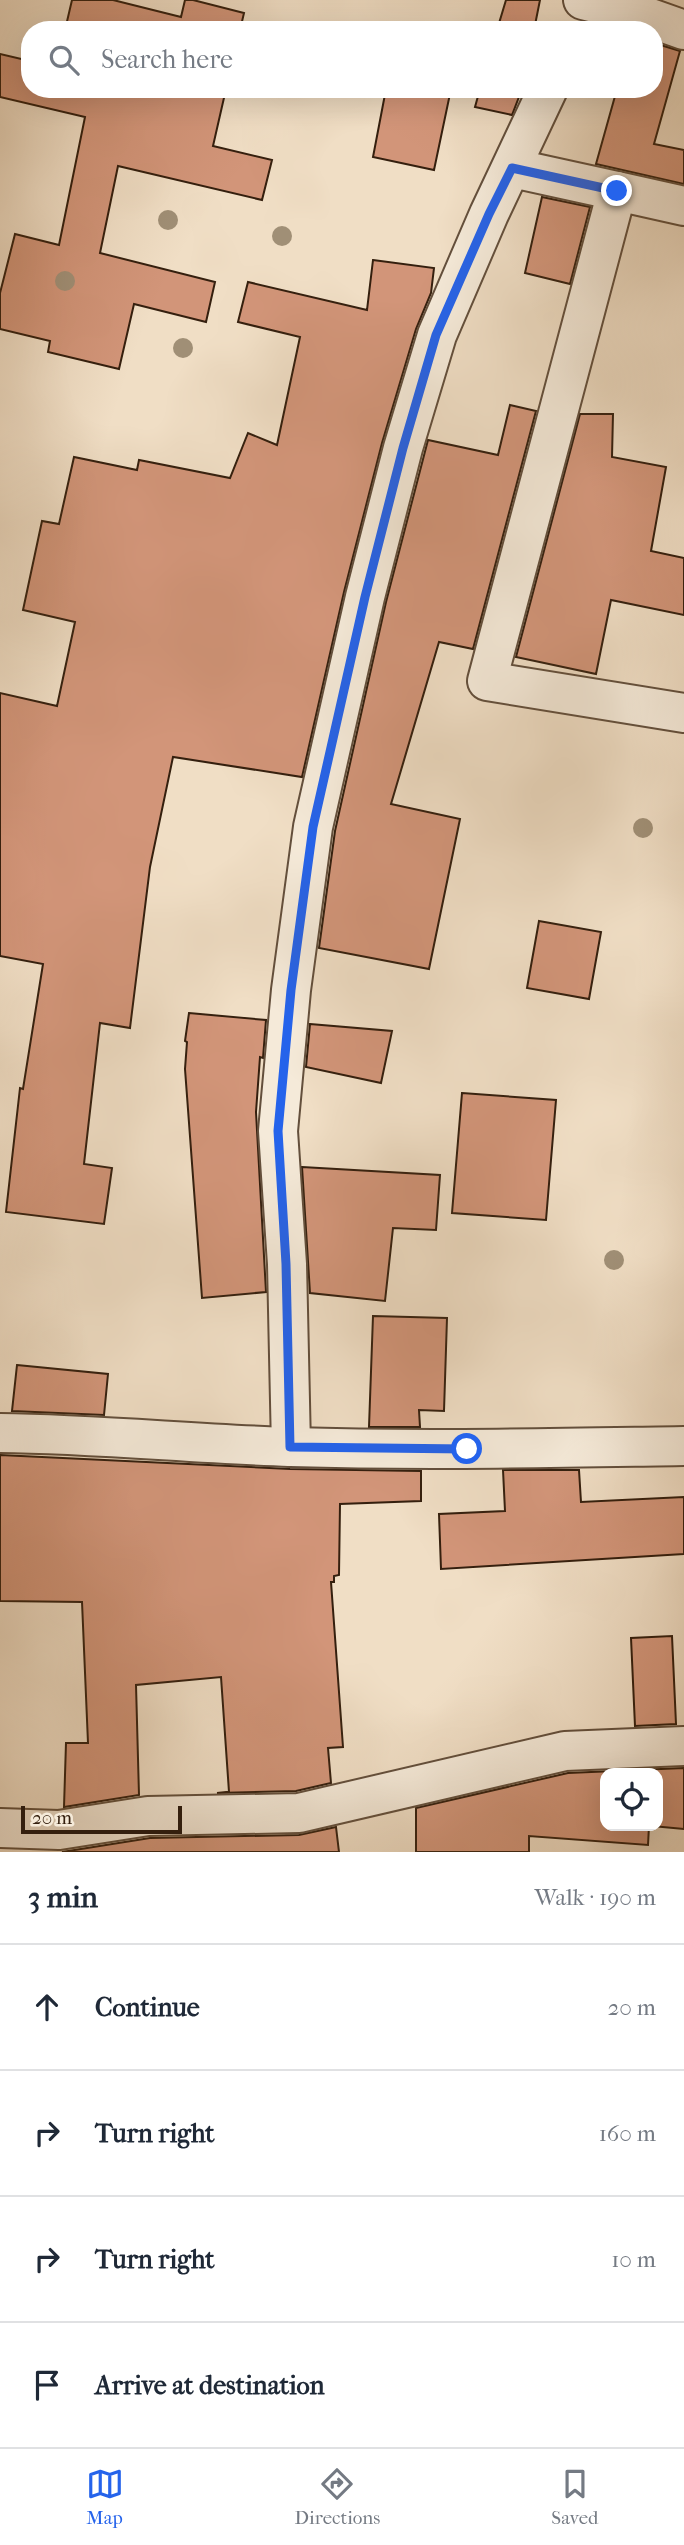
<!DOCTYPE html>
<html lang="en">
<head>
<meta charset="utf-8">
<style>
	body { margin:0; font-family:"IM FELL French Canon",serif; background:#f6f6f7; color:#1f2937 }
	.controls { position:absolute; right:21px; bottom:21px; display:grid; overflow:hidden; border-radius:14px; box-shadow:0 7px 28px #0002 }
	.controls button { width:63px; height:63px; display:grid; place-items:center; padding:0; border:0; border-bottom:2px solid #e0e1e3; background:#fff; color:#1f2937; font:35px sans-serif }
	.scale { position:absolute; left:21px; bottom:18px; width:161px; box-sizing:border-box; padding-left:7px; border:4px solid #341f0e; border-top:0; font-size:19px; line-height:24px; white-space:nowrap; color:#341f0e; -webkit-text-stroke:5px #f5ead9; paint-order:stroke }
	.stop { position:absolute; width:21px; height:21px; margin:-16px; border:5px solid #2563eb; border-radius:50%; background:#fff }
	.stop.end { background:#2563eb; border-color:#fff; box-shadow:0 2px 7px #0008 }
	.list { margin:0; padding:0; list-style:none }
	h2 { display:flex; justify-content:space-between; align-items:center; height:91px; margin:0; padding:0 28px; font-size:30px }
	h2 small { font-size:23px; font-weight:400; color:#747a83 }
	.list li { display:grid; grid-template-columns:46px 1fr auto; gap:21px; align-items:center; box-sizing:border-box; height:126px; padding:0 28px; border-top:2px solid #e0e1e3 }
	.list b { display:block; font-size:26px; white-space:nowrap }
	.list em { font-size:23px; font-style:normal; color:#747a83 }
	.icon { flex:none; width:38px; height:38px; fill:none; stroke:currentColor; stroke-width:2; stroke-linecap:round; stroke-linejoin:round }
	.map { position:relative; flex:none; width:684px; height:1852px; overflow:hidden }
	.search { position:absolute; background:#fff; box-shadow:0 7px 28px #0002; left:21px; right:21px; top:21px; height:77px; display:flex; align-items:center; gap:18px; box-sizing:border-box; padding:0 24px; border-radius:28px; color:#747a83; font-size:26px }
	.sheet { height:595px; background:#fff }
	nav { display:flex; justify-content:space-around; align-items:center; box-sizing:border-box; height:98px; border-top:2px solid #e0e1e3; background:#fff; font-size:19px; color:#747a83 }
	nav a { display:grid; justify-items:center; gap:4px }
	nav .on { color:#2563eb }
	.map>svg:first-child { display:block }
	.building { fill:#d29579; stroke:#341f0e; stroke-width:2 }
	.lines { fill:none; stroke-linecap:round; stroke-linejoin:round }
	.minor-casing { stroke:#634f3c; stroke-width:42 }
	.minor { stroke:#f5ead9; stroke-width:38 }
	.tree { fill:#a08f76 }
	.route { stroke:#2563eb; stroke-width:9 }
</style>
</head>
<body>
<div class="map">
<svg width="684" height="1852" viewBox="0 0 684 1852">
	<rect width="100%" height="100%" fill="#f0dec5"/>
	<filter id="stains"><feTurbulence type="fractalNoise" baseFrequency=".00286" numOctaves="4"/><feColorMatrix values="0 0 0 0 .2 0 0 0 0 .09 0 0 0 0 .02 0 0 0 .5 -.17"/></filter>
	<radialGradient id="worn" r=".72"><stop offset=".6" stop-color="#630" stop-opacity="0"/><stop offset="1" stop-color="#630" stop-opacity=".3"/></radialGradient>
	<!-- building -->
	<g class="building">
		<path d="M72,0h41l68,17 4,-17h8l51,13 -4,17h-175z"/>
		<path d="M506,0h34l-6,30h-37z"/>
		<path d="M654,43l26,8 -26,93 30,6v34l-88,-20 21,-75h37z"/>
		<path d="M0,54l30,7v28h196l-13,57 59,14 -10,40 -144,-34 -18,87 115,29 -9,40 -72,-18 -15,65 -71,-17 2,-11 -50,-12v-36l15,-59 44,11 26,-128 -85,-20z"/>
		<path d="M386,89h65l-17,81 -61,-13z"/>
		<path d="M480,89h42l-10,26 -37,-8z"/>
		<path d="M542,197l48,10 -20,77 -45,-11z"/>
		<path d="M373,260l61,8 -3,25 -15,36 -34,114 -38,149 -42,185 -129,-20 -23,110 -20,161 -30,-5 -16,141 28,4 -8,56 -98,-12 14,-124 3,1 20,-125 -43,-8v-263l57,13 18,-84 -52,-12 19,-89 17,3 15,-67 63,13 2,-10 91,18 18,-45 29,12 23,-108 -62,-15 10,-40 119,28z"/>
		<path d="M510,405l26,6 -63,238 -34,-7 -48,162 69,15 -31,150 -110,-21 16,-117 51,-229 42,-162 70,15z"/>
		<path d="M580,414h33l-1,43 54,10 -15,84 33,7v57l-73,-15 -15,74 -80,-17z"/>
		<path d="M539,921l62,11 -12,67 -62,-11z"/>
		<path d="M189,1013l77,7 -3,38 -3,-1 -4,55 10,180 -64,6 -17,-229 2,-27 -2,-1z"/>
		<path d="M310,1024l82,7 -11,52 -75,-16z"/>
		<path d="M462,1093l94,7 -10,120 -94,-7z"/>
		<path d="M302,1167l138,8 -4,55 -43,-2 -8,73 -75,-8z"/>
		<path d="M373,1316l74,2 -3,93 -25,-1 1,17h-51z"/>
		<path d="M17,1365l91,9 -4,41 -92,-4z"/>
		<path d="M0,1455l290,14 131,2v30l-81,3 -1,71 -5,1v6h-3l12,165 -15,1 3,35 -35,8 -79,2 12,-1 -8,-115 -85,8 3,110 -75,12 2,-64h22l-6,-141 -82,-1z"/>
		<path d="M503,1470h76l2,32 103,-5v57l-243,15 -2,-55 66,-3z"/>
		<path d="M672,1636l4,88 -41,2 -4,-88z"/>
		<path d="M684,1768v61l-32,-3h6v-53h-53v53h44l-1,19 -119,-9v16h-113v-44l152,-35z"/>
		<path d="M336,1827l3,25h-277l88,-14 149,-3z"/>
	</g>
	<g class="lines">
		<defs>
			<g id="minor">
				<path d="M583,0l56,14 45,16"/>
				<path d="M512,168l105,23"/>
				<path d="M684,206l-67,-15 -130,490 197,32"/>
				<path d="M0,1433c97,1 194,11 291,14 131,4 262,1 393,-1"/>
				<path d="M291,1447l-4,-183 -9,-133 13,-141 22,-163 52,-230 38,-149 34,-113 52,-121 59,-125"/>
				<path d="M0,1828l59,2 89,-14 151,-3 266,-62 119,-5"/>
			</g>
		</defs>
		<!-- minor casing -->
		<use href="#minor" class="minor-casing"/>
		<!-- minor -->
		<use href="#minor" class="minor"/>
	</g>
	<!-- trees -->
	<g class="tree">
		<circle cx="168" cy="220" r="10"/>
		<circle cx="282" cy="236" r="10"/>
		<circle cx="65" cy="281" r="10"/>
		<circle cx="183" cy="348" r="10"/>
		<circle cx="643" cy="828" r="10"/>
		<circle cx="614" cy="1260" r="10"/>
	</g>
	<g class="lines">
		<!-- route -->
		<path class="route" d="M467,1449l-177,-2 -4,-183 -8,-133 13,-141 22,-163 52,-230 38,-149 33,-113 53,-121 23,-46 105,23"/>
	</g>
	<rect width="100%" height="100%" filter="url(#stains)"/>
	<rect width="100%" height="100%" fill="url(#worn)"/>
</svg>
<div class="controls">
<button><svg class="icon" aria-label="locate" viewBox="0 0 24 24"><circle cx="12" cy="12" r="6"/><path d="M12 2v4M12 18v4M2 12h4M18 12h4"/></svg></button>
</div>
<div class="scale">20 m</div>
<div class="stop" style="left:467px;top:1449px"></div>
<div class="stop end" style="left:617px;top:191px"></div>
<div class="search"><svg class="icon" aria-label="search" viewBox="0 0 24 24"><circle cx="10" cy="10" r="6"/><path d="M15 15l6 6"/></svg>Search here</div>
</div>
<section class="sheet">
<h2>3 min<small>Walk · 190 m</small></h2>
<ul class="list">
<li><svg class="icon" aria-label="ahead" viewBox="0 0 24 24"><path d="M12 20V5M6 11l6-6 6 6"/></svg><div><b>Continue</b></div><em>20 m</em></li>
<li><svg class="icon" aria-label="right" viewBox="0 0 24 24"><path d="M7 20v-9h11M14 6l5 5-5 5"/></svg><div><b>Turn right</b></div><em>160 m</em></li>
<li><svg class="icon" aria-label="right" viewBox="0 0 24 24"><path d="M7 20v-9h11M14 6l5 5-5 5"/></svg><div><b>Turn right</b></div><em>10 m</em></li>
<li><svg class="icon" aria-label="arrive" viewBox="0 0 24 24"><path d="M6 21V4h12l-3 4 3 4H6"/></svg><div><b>Arrive at destination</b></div></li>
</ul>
</section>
<nav>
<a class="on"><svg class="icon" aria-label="map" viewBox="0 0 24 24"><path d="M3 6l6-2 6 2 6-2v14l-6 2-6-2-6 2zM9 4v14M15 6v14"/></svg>Map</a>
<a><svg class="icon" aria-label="directions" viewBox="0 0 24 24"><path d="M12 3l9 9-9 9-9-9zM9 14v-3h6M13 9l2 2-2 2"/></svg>Directions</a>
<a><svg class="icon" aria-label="saved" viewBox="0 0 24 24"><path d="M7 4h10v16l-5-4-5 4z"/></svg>Saved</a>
</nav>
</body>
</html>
